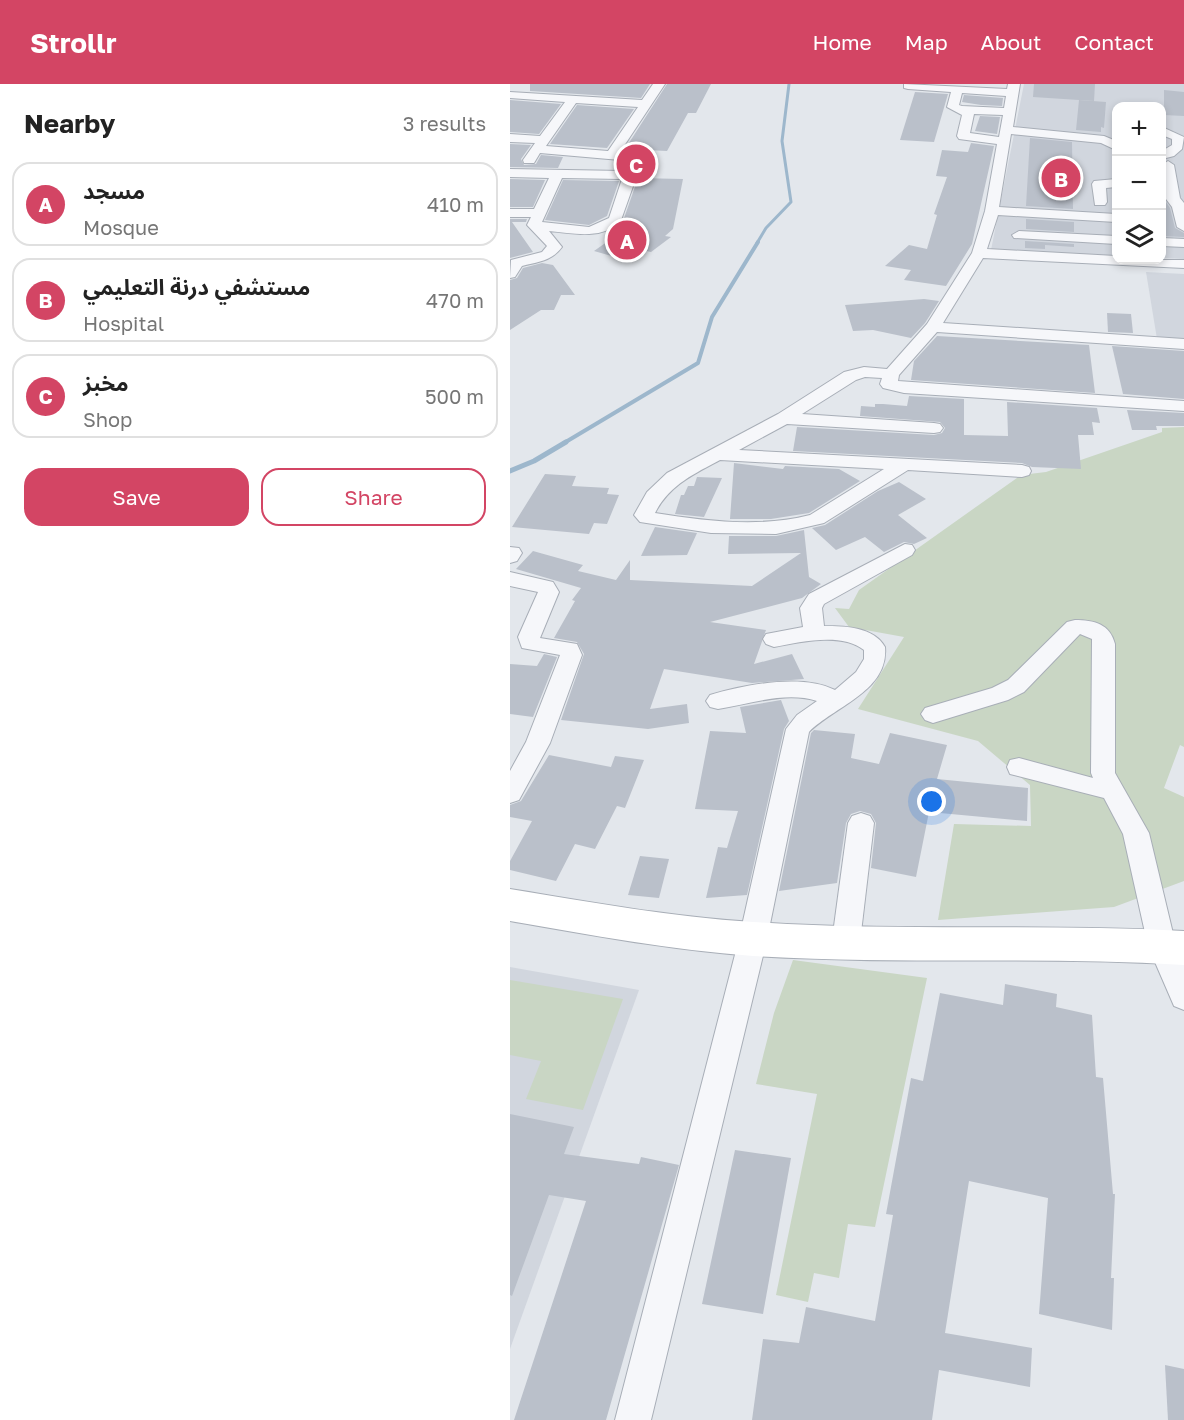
<!DOCTYPE html>
<html lang="en">
<head>
<meta charset="utf-8">
<style>
	body { margin:0; font-family:"Golos Text","Noto Sans Arabic",sans-serif; background:#f2f2f2; color:#222 }
	.controls { position:absolute; right:18px; top:18px; display:grid; overflow:hidden; border-radius:12px; box-shadow:0 3px 9px #0003 }
	.controls button { width:54px; height:54px; display:grid; place-items:center; padding:0; border:0; border-bottom:2px solid #e0e0e0; background:#fff; color:#222; font:30px sans-serif }
	.you { position:absolute; left:422px; top:718px; width:21px; height:21px; margin:-15px; border:4px solid #fff; border-radius:50%; background:#1a73e8; box-shadow:0 0 0 9px #1a73e833 }
	.badge { display:grid; place-items:center; width:39px; height:39px; border-radius:50%; background:#d34564; color:#fff; font-size:20px; font-weight:700 }
	.pin { position:absolute; translate:-50% -50%; border:3px solid #fff; box-shadow:0 2px 6px #0006 }
	.list { margin:0; padding:0; list-style:none }
	h2 { display:flex; justify-content:space-between; align-items:center; height:78px; margin:0; padding:0 24px; font-size:26px }
	h2 small { font-size:20px; font-weight:400; color:#767676 }
	.list li { display:grid; grid-template-columns:39px 1fr auto; gap:18px; align-items:center; box-sizing:border-box; height:84px; margin:0 12px 12px; padding:0 12px; border:2px solid #e0e0e0; border-radius:18px }
	.list b { display:block; font-size:22px; white-space:nowrap }
	.list p { margin:0; font-size:20px; white-space:nowrap; color:#767676 }
	.list em { font-size:20px; font-style:normal; color:#767676 }
	.actions { display:flex; gap:12px; padding:18px 24px }
	.actions a { flex:1; padding:14px 0; border:2px solid #d34564; border-radius:18px; text-align:center; font-size:21px; color:#d34564 }
	.actions .main { background:#d34564; color:#fff }
	.icon { flex:none; width:33px; height:33px; fill:none; stroke:currentColor; stroke-width:2; stroke-linecap:round; stroke-linejoin:round }
	.map { position:relative; flex:none; width:674px; height:1336px; overflow:hidden }
	header { display:flex; align-items:center; gap:36px; box-sizing:border-box; height:84px; padding:0 30px; background:#d34564; color:#fff }
	header strong { font-size:28px }
	nav { display:flex; gap:33px; margin-inline-start:auto; font-size:21px }
	main { display:flex }
	aside { flex:1; background:#fff }
	.map>svg:first-child { display:block }
	.built { fill:#d1d6de }
	.green { fill:#c9d6c4 }
	.lines { fill:none; stroke-linecap:round; stroke-linejoin:round }
	.stream-far2 { stroke:#9db7cc; stroke-width:3 }
	.stream-far1 { stroke:#9db7cc; stroke-width:4 }
	.stream { stroke:#9db7cc; stroke-width:5 }
	.building { fill:#bac0ca }
	.street-casing { stroke:#a8aeb7; stroke-width:2 }
	.secondary-casing { stroke:#a8aeb7; stroke-width:2 }
	.street { fill:#f6f7fa; fill-rule:evenodd }
	.secondary { fill:#fff; fill-rule:evenodd }
</style>
</head>
<body>
<header>
<strong>Strollr</strong>
<nav><a>Home</a><a>Map</a><a>About</a><a>Contact</a></nav>
</header>
<main>
<aside>
<h2>Nearby<small>3 results</small></h2>
<ul class="list">
<li><span class="badge">A</span><div><b>مسجد</b><p>Mosque</p></div><em>410 m</em></li>
<li><span class="badge">B</span><div><b>مستشفي درنة التعليمي</b><p>Hospital</p></div><em>470 m</em></li>
<li><span class="badge">C</span><div><b>مخبز</b><p>Shop</p></div><em>500 m</em></li>
</ul>
<div class="actions"><a class="main">Save</a><a>Share</a></div>
</aside>
<div class="map">
<svg width="674" height="1336" viewBox="0 0 674 1336">
	<rect width="100%" height="100%" fill="#e3e7ec"/>
	<!-- built -->
	<g class="built">
		<path d="M514,0h160v175l-22,-1v-152h-46v150l-125,-6z"/>
		<path d="M636,188l38,2v67l-27,-2z"/>
		<path d="M0,883l129,23 -129,359z"/>
	</g>
	<!-- green -->
	<g class="green">
		<path d="M674,343v320l-4,-2 -16,43 20,9v84l-70,26 -176,13 16,-96 77,2 -1,-41 -52,-44 -120,-32 46,-72 -55,-10 -14,-19 14,1 10,-19 162,-115 25,-3 116,-40v-4z"/>
		<path d="M283,876l134,18 -52,249 -27,-3 -9,54 -25,-5 -6,29 -32,-7 41,-201 -61,-10 18,-71z"/>
		<path d="M0,896l113,19 -40,111 -57,-11 15,-38 -31,-6z"/>
	</g>
	<g class="lines">
		<!-- stream-far2 -->
		<path class="stream-far2" d="M247,159l9,-15 25,-26 -9,-61 7,-57"/>
		<!-- stream-far1 -->
		<path class="stream-far1" d="M54,359l134,-80 14,-46 46,-75"/>
		<!-- stream -->
		<path class="stream" d="M0,387l24,-10 32,-19"/>
	</g>
	<!-- building -->
	<g class="building">
		<path d="M20,0h120l-9,14 -111,-7z"/>
		<path d="M157,0h44l-15,29h-8l-21,38 -42,-2z"/>
		<path d="M524,0h61l-1,17 -61,-4z"/>
		<path d="M654,6l20,2v24l-20,-1z"/>
		<path d="M405,8l33,2 -14,48 -34,-2z"/>
		<path d="M454,11l39,3 -1,8 -21,-1 -19,-3z"/>
		<path d="M0,16l51,4 -22,30 -29,-2z"/>
		<path d="M569,16l27,2 -2,26 -3,-1v5l-25,-2z"/>
		<path d="M67,21l57,4 -27,39 -57,-4z"/>
		<path d="M470,32l20,1 -3,17 -22,-3z"/>
		<path d="M520,54l42,4 1,67 -47,-3z"/>
		<path d="M461,59l23,3 -22,98 -26,42 -42,-6 7,-10 -26,-4 24,-21 18,4 10,-34 -3,-1 13,-37 -11,-1 6,-26 26,2z"/>
		<path d="M0,60l21,1 -10,14 3,6 12,-1 5,-9 22,2 -5,11 -48,-1z"/>
		<path d="M128,94l45,1 -10,50 -8,7 6,1 -20,15 -14,-3 -7,5 -9,-2 -6,5 -21,-6 34,-24h-9l3,-3z"/>
		<path d="M0,95l35,1 -12,27h-23z"/>
		<path d="M53,96l56,1 -12,35 -18,9 -44,-5z"/>
		<path d="M651,99l3,16 6,9 5,20 9,5v4l-23,-1z"/>
		<path d="M0,135h17l-1,3h-14l21,30 -23,6z"/>
		<path d="M516,135l48,3v10l-48,-3z"/>
		<path d="M515,157l49,3v3l-29,-2v4l-20,-1z"/>
		<path d="M32,179l11,2 22,30h-14l-7,15h-13l-31,20v-50l7,-2 6,-10z"/>
		<path d="M414,215l15,2 -14,22 -14,15 -38,-8 -20,1 -8,-26z"/>
		<path d="M597,229l24,1 2,19 -25,-1z"/>
		<path d="M427,252l152,9 6,48 -184,-13 3,-19z"/>
		<path d="M602,262l72,5v48l-61,-5z"/>
		<path d="M399,312l55,3v36l44,1 -1,-34 90,6 3,15 -8,-1 2,13h-16l3,34 -49,-2 -10,-4 -229,-12 4,-24 137,8 8,-2 3,-5 -5,-6 -80,-6 1,-10 14,1v-3h8l24,2z"/>
		<path d="M617,326l57,3v13h-28l1,4h-25z"/>
		<path d="M224,379l49,6 2,-3 54,3 21,12 -51,32 -38,6h-41z"/>
		<path d="M35,390l31,2 -4,10 37,2 -2,6 12,1 -12,29 -13,-1 -5,11 -77,-7z"/>
		<path d="M187,393l25,1 -18,39 -29,-3 6,-19h3l4,-9h6z"/>
		<path d="M389,398l27,17 -28,16 29,23 -13,6 -10,-2 -20,10 -19,-15 -29,13 -24,-22 13,-3 53,-34z"/>
		<path d="M145,443l42,6 -10,22 -46,1z"/>
		<path d="M294,446l5,47 12,7 -19,14 -92,24 56,8 -12,34 38,-10 12,25 -52,4 -88,-14 -14,40 37,-5 2,19 -41,6 -87,-9 23,-66 -7,-12 -23,-4 21,-37 -3,-1 9,-12 -65,-19 17,-18 50,14 -5,6 38,9 14,-20v20l122,6 49,-33 -73,1 1,-18h47z"/>
		<path d="M34,570l13,3 -24,60 -23,-3v-50l27,2z"/>
		<path d="M271,616l8,21 -5,8 -37,166 -41,3 12,-51 9,1 11,-37 -43,-2 15,-78 36,2 -6,-26z"/>
		<path d="M304,646l41,4 -4,24 28,6 11,-31 57,12 -10,34 91,9 -1,33 -98,-9 -13,65 -45,-9 5,-45 -5,-9 -11,-3 -9,3 -5,9 -9,60 -58,8 32,-158z"/>
		<path d="M39,671l62,12 4,-11 29,4 -19,48 -8,-2 -22,43 -20,-5 -19,37 -46,-11v-9l22,-40 -22,-4v-12l11,-4z"/>
		<path d="M130,772l29,3 -10,39 -31,-3z"/>
		<path d="M495,900l52,10 -1,13 36,8 4,62 7,1 10,116h2l-4,84h3l-2,52 -73,-16 9,-116 -79,-17 -24,152 87,15 -2,39 -91,-17 -7,50h-180l11,-81 36,4 7,-36 69,14 18,-106 -7,-1 25,-136 12,3 17,-88 63,12z"/>
		<path d="M0,1030l64,13 -10,27 75,10 2,-7 38,8 -73,255h-92l72,-219 -37,-6 -37,101 -2,-1z"/>
		<path d="M225,1066l56,8 -28,156 -61,-10z"/>
		<path d="M655,1281l19,4v51h-16z"/>
	</g>
	<g class="lines">
		<defs>
			<g id="street">
				<path d="M143,0h12l-45,68 12,4 5,19 -17,48c-21,17 -47,10 -71,8l13,16c-10,14 -24,15 -40,19l-7,11 -5,1 1,-18 31,-8 5,-6 -20,-21 4,-8h-21v-8h24l15,-31 -39,-1v-8l113,2 -3,-11 -80,-7 -6,10h-10l-1,-3 12,-17 -25,-1v-8l30,2 25,-34 -55,-4v-6l132,8zM66,19l62,4 -30,44 -62,-5zM52,94l60,1 -13,39 -20,9 -47,-5z"/>
				<path d="M394,0l103,5 1,-5h12l-7,43 91,9 12,5v9l-15,-7 -90,-9 -12,73 117,7v8l-118,-7 -11,34 129,7v4h68v8l-201,-10 -40,65 241,16v10l-247,-17 -38,43 -1,6 286,20v10l-280,-18 -21,-5 -3,-4 2,-6 -17,-1 -9,3 -54,34 132,9 6,1 3,4 -3,4 -6,1 -147,-9 -48,26 283,15 7,2 2,4 -2,4 -7,2 -114,-7 -84,53 -48,11 -65,-1 -71,-11 -6,-7 13,-23 20,-19 111,-59 66,-42 20,-5 23,2 40,-45 45,-71 13,-42 12,-67 -38,-5 -2,-3 5,-21 -15,-8 4,-15 -43,-3 -4,-1zM452,9l44,3 -2,12 -42,-2 -3,-1zM464,30l29,1 -4,22 -29,-4zM210,376l164,9 -74,46c-51,13 -104,6 -155,-2 14,-28 39,-39 65,-53z"/>
				<path d="M652,43l22,10 -2,12 -8,7 -12,3v-8l10,-6v-6l-10,-4z"/>
				<path d="M658,77l6,4 6,33 4,5v28l-7,-4 -5,-20 -6,-8 -4,-34z"/>
				<path d="M606,95v8l-10,1 1,14 -2,3h-10l-3,-21 2,-3z"/>
				<path d="M509,147l97,5v8l-102,-6 -2,-3z"/>
				<path d="M652,154l22,1v8l-22,-1z"/>
				<path d="M395,460l7,1 3,5 -3,5 -88,49 -2,4 2,18c21,0 50,1 61,21 4,44 -50,59 -76,85l-42,207 -116,481h-36l124,-481 47,-210 11,-14 20,-14c-31,-10 -68,3 -99,8l-8,-2 -4,-6 4,-6c34,-10 92,-22 125,-5l21,-18 8,-13v-9c-22,-18 -64,-8 -90,-3l-8,-3 -3,-5 3,-5 37,-7 -3,-19 9,-14z"/>
				<path d="M0,463l9,1 3,5 -5,8 -7,2z"/>
				<path d="M0,488l43,10 6,10 -19,46 37,6 5,11 -32,88 -31,57 -9,3v-32l16,-29 34,-87 -38,-7 -4,-11 20,-45 -28,-6z"/>
				<path d="M565,536c19,0 35,4 40,24v129l34,60 27,113 8,19v45l-10,-4 -26,-60 -25,-112 -19,-36 -94,-24 -3,-7 3,-7 9,-2 74,20 -2,-5 1,-134 -12,-5 -56,58 -16,8 -75,23 -8,-3 -4,-6 4,-6 67,-20 16,-8 59,-58z"/>
				<path d="M351,729l9,3 4,7 -14,118 -4,9 -10,3 -10,-3 -4,-9 16,-118 4,-7z"/>
			</g>
			<path id="secondary" d="M0,805c81,13 161,28 243,33 143,10 288,1 431,9v34c-143,-9 -288,0 -431,-9 -82,-6 -162,-21 -243,-35z"/>
		</defs>
		<!-- street casing -->
		<use href="#street" class="street-casing"/>
		<!-- secondary casing -->
		<use href="#secondary" class="secondary-casing"/>
		<!-- street -->
		<use href="#street" class="street"/>
		<!-- secondary -->
		<use href="#secondary" class="secondary"/>
	</g>
</svg>
<div class="controls">
<button>+</button>
<button>−</button>
<button><svg class="icon" aria-label="layers" viewBox="0 0 24 24"><path d="M12 4l9 5-9 5-9-5zM3 14l9 5 9-5"/></svg></button>
</div>
<div class="you"></div>
<div class="pin badge" style="left:117px;top:156px">A</div>
<div class="pin badge" style="left:551px;top:94px">B</div>
<div class="pin badge" style="left:126px;top:80px">C</div>
</div>
</main>
</body>
</html>
